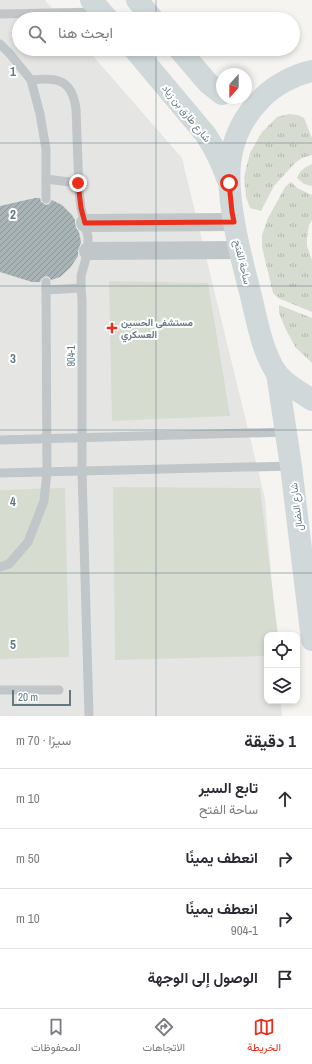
<!DOCTYPE html>
<html lang="ar">
<head>
<meta charset="utf-8">
<style>
	body { margin:0; font-family:"Archivo Narrow",Vazirmatn,sans-serif; background:#f2f2f3; color:#2b2b33; direction:rtl }
	.controls { position:absolute; right:12px; bottom:12px; display:grid; overflow:hidden; border-radius:8px; box-shadow:0 2px 6px #0003 }
	.controls button { width:36px; height:36px; display:grid; place-items:center; padding:0; border:0; border-bottom:1px solid #e1e1e2; background:#fff; color:#2b2b33; font:20px sans-serif }
	.compass { position:absolute; left:216px; top:68px; width:36px; height:36px; border-radius:50%; background:#fff; box-shadow:0 2px 6px #0003; rotate:201deg }
	.scale { position:absolute; left:12px; bottom:10px; width:59px; box-sizing:border-box; padding-left:4px; border:2px solid #627983; border-top:0; font-size:11px; line-height:14px; white-space:nowrap; color:#627983; -webkit-text-stroke:3px #fff; paint-order:stroke }
	.stop { position:absolute; width:12px; height:12px; margin:-9px; border:3px solid #ea2e1b; border-radius:50%; background:#fff }
	.stop.end { background:#ea2e1b; border-color:#fff; box-shadow:0 1px 4px #0008 }
	.list { margin:0; padding:0; list-style:none }
	h2 { display:flex; justify-content:space-between; align-items:center; height:52px; margin:0; padding:0 16px; font-size:17px }
	h2 small { font-size:13px; font-weight:400; color:#7c7c81 }
	.list li { display:grid; grid-template-columns:26px 1fr auto; gap:12px; align-items:center; box-sizing:border-box; height:60px; padding:0 16px; border-top:1px solid #e1e1e2 }
	.list b { display:block; font-size:15px; white-space:nowrap }
	.list p { margin:0; font-size:13px; white-space:nowrap; color:#7c7c81 }
	.list em { font-size:13px; font-style:normal; color:#7c7c81 }
	.icon { flex:none; width:22px; height:22px; fill:none; stroke:currentColor; stroke-width:2; stroke-linecap:round; stroke-linejoin:round }
	.map { position:relative; flex:none; width:312px; height:716px; overflow:hidden; direction:ltr }
	.search { position:absolute; background:#fff; box-shadow:0 2px 6px #0003; left:12px; right:12px; top:12px; height:44px; display:flex; align-items:center; gap:10px; box-sizing:border-box; padding:0 14px; border-radius:22px; color:#7c7c81; font-size:15px }
	.sheet { height:292px; background:#fff }
	nav { display:flex; justify-content:space-around; align-items:center; box-sizing:border-box; height:56px; border-top:1px solid #e1e1e2; background:#fff; font-size:11px; color:#7c7c81 }
	nav a { display:grid; justify-items:center; gap:2px }
	nav .on { color:#ea2e1b }
	.map>svg:first-child { display:block }
	.built { fill:#e5e6e4 }
	.grass { fill:url(#grass-tufts) }
	.park { fill:#d7dcd1 }
	.building { fill:url(#building-hatch) }
	.lines { fill:none; stroke-linecap:round; stroke-linejoin:round }
	.lane { stroke:#c1c6c8; stroke-width:9 }
	.street { stroke:#c1c6c8; stroke-width:18 }
	.secondary { stroke:#d0d8da; stroke-width:22 }
	.primary { stroke:#d0d8da; stroke-width:22 }
	.route { stroke:#ea2e1b; stroke-width:5 }
	.grid { fill:none; stroke:#627983; stroke-width:1; stroke-opacity:0.55 }
	.poi-dot { fill:#ea2e1b; stroke:#fff; stroke-width:1.5 }
	.labels { text-anchor:middle; stroke-width:4; stroke-linejoin:round; paint-order:stroke }
	.street-label { font-size:10px; fill:#627983; stroke:#fff }
	.poi-label { font-size:10px; font-weight:bold; fill:#627983; stroke:#fff; text-anchor:start }
	.grid-label { font-size:13px; text-anchor:middle; font-weight:bold; fill:#627983; stroke:#fff; stroke-width:4; stroke-linejoin:round; paint-order:stroke }
</style>
</head>
<body>
<div class="map">
<svg width="312" height="716" viewBox="0 0 312 716">
	<defs>
		<pattern id="grass-tufts" width="24" height="20" patternUnits="userSpaceOnUse"><rect width="24" height="20" fill="#d7dcd1"/><path d="M3 7l-1-3M5 7V3M7 7l1-3M15 17l-1-3M17 17v-4M19 17l1-3" fill="none" stroke="#b2b7af"/></pattern>
		<pattern id="building-hatch" width="6" height="6" patternUnits="userSpaceOnUse"><rect width="6" height="6" fill="#a8b3b6"/><path d="M-1 1l2-2M0 6l6-6M5 7l2-2" fill="none" stroke="#8c9699"/></pattern>
	</defs>
	<rect width="100%" height="100%" fill="#f5f4f0"/>
	<!-- built -->
	<path class="built" d="M0,0h45l16,19h-42v30h68l95,109 83,341 11,136h-9v66h14l1,15h-282z"/>
	<!-- grass -->
	<g class="grass">
		<path d="M289,114l9,1 6,3 8,20v17l-10,3 -7,5 -21,23 -13,25 -11,-3 -4,-11 -2,-20 6,-24 12,-21 15,-15z"/>
		<path d="M312,164v22l-8,-2 -7,-6c3,-8 7,-10 15,-14z"/>
		<path d="M291,182l6,6 15,7v25l-3,5 -2,13v8l5,14v52l-34,-14 -5,-5 -11,-46v-12l6,-17 10,-18 7,-13z"/>
		<path d="M279,305l33,13v45l-16,-15 -10,-18 -7,-17z"/>
	</g>
	<!-- park -->
	<g class="park">
		<path d="M109,281l99,2 22,133 -118,5z"/>
		<path d="M113,487l147,1 18,147h-11v21l-152,4z"/>
		<path d="M65,488l4,169 -69,2v-169z"/>
	</g>
	<!-- building -->
	<path class="building" d="M35,198h5l1,4 5,3 3,-1 3,-4 10,5 10,10 3,5v3l1,5 3,4 2,10 -3,9v5l-8,12 -10,9 -9,3 -2,-3 -3,-1 -5,3 -1,3h-8l-32,-10v-66z"/>
	<g class="lines">
		<!-- lane -->
		<g class="lane">
			<path d="M0,14l98,-2"/>
			<path d="M0,44l10,10 21,26 9,34 6,35v50"/>
			<path d="M31,80c26,-3 41,-1 45,29l3,82 2,17 7,29v14l-7,25v12l1,12v171l7,245"/>
			<path d="M46,179l32,4"/>
			<path d="M46,290l35,-2"/>
			<path d="M0,440l286,-8"/>
			<path d="M0,473l291,-7"/>
			<path d="M0,567l9,-3 19,-22 16,-41 3,-29 -1,-190"/>
			<path d="M0,690h59"/>
		</g>
		<!-- street -->
		<g class="street">
			<path d="M85,223l149,-1"/>
			<path d="M88,251l152,-1"/>
		</g>
		<!-- secondary -->
		<path class="secondary" d="M277,373l14,93 21,174"/>
		<!-- primary -->
		<g class="primary">
			<path d="M91,0l17,19"/>
			<path d="M137,0l16,19"/>
			<path d="M134,49l72,86c9,14 16,28 21,43"/>
			<path d="M179,49l29,34 14,11"/>
			<path d="M312,71c-18,4 -37,14 -50,27 -40,39 -36,85 -26,135 4,20 9,40 14,59 7,27 11,57 26,80 7,11 26,21 36,28"/>
		</g>
	</g>
	<g class="lines">
		<!-- route -->
		<path class="route" d="M78,183l3,25 4,15 149,-1 -2,-10 -3,-29"/>
	</g>
	<!-- grid -->
	<path class="grid" d="M156,0v19M156,49v667M0,143h312M0,286h312M0,430h312M0,573h312"/>
	<!-- markers -->
	<path class="poi-dot" d="M110 322h4v4h4v4h-4v4h-4v-4h-4v-4h4z"/>
	<g class="labels">
		<!-- street labels -->
		<g class="street-label">
			<text transform="translate(187 113) rotate(51)" y="4">شارع طارق بن زياد</text>
			<text transform="translate(243 262) rotate(77)" y="4">ساحة الفتح</text>
			<text transform="translate(71 356) rotate(-90)" y="4">904-1</text>
			<text transform="translate(296 507) rotate(-97)" y="4">شارع النضال</text>
		</g>
		<!-- poi labels -->
		<g class="poi-label">
			<text x="121" y="326">مستشفى الحسين<tspan x="121" dy="12">العسكري</tspan></text>
		</g>
	</g>
	<g class="grid-label">
		<text x="13" y="76">1</text>
		<text x="13" y="219">2</text>
		<text x="13" y="363">3</text>
		<text x="13" y="506">4</text>
		<text x="13" y="649">5</text>
	</g>
</svg>
<div class="controls">
<button><svg class="icon" aria-label="locate" viewBox="0 0 24 24"><circle cx="12" cy="12" r="6"/><path d="M12 2v4M12 18v4M2 12h4M18 12h4"/></svg></button>
<button><svg class="icon" aria-label="layers" viewBox="0 0 24 24"><path d="M12 4l9 5-9 5-9-5zM3 14l9 5 9-5"/></svg></button>
</div>
<svg class="compass" viewBox="-18 -18 36 36"><path d="M0-13l5 13h-10z" fill="#e53935"/><path d="M0 13l5-13h-10z" fill="#7c7c81"/></svg>
<div class="scale">20 m</div>
<div class="stop" style="left:229px;top:183px"></div>
<div class="stop end" style="left:78px;top:183px"></div>
<div class="search"><svg class="icon" aria-label="search" viewBox="0 0 24 24"><circle cx="10" cy="10" r="6"/><path d="M15 15l6 6"/></svg>ابحث هنا</div>
</div>
<section class="sheet">
<h2>1 دقيقة<small>سيرًا · 70 m</small></h2>
<ul class="list">
<li><svg class="icon" aria-label="ahead" viewBox="0 0 24 24"><path d="M12 20V5M6 11l6-6 6 6"/></svg><div><b>تابع السير</b><p>ساحة الفتح</p></div><em>10 m</em></li>
<li><svg class="icon" aria-label="right" viewBox="0 0 24 24"><path d="M7 20v-9h11M14 6l5 5-5 5"/></svg><div><b>انعطف يمينًا</b></div><em>50 m</em></li>
<li><svg class="icon" aria-label="right" viewBox="0 0 24 24"><path d="M7 20v-9h11M14 6l5 5-5 5"/></svg><div><b>انعطف يمينًا</b><p>904-1</p></div><em>10 m</em></li>
<li><svg class="icon" aria-label="arrive" viewBox="0 0 24 24"><path d="M6 21V4h12l-3 4 3 4H6"/></svg><div><b>الوصول إلى الوجهة</b></div></li>
</ul>
</section>
<nav>
<a class="on"><svg class="icon" aria-label="map" viewBox="0 0 24 24"><path d="M3 6l6-2 6 2 6-2v14l-6 2-6-2-6 2zM9 4v14M15 6v14"/></svg>الخريطة</a>
<a><svg class="icon" aria-label="directions" viewBox="0 0 24 24"><path d="M12 3l9 9-9 9-9-9zM9 14v-3h6M13 9l2 2-2 2"/></svg>الاتجاهات</a>
<a><svg class="icon" aria-label="saved" viewBox="0 0 24 24"><path d="M7 4h10v16l-5-4-5 4z"/></svg>المحفوظات</a>
</nav>
</body>
</html>
